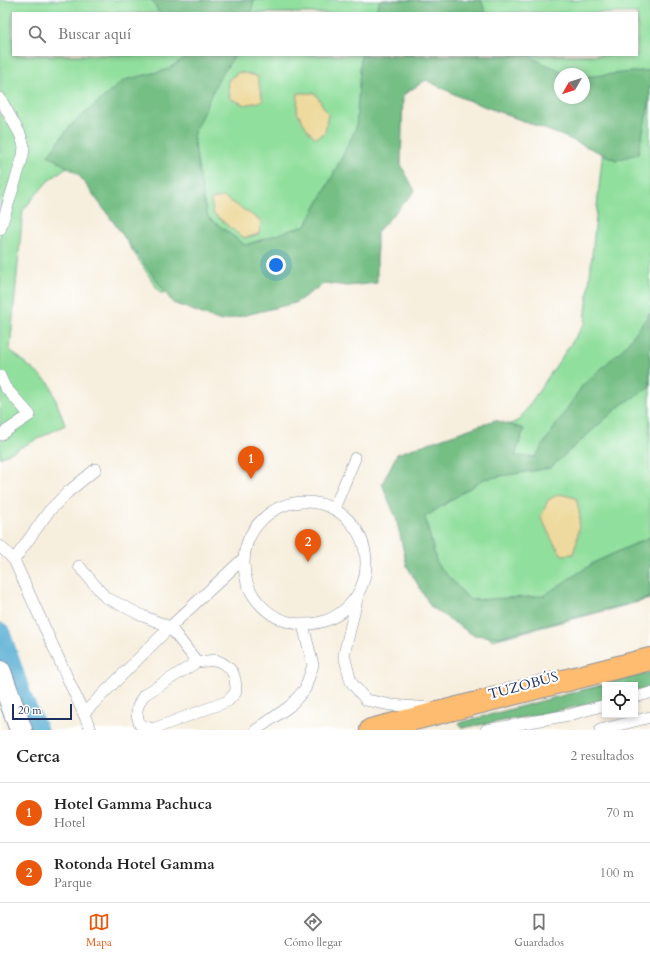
<!DOCTYPE html>
<html lang="es">
<head>
<meta charset="utf-8">
<style>
	body { margin:0; font-family:Cardo,serif; background:#f6f6f6; color:#222 }
	.controls { position:absolute; right:12px; bottom:12px; display:grid; overflow:hidden; border-radius:0px; box-shadow:0 2px 6px #0003 }
	.controls button { width:36px; height:36px; display:grid; place-items:center; padding:0; border:0; border-bottom:1px solid #e0e0e0; background:#fff; color:#222; font:20px sans-serif }
	.compass { position:absolute; left:554px; top:68px; width:36px; height:36px; border-radius:50%; background:#fff; box-shadow:0 2px 6px #0003; rotate:231deg }
	.scale { position:absolute; left:12px; bottom:10px; width:60px; box-sizing:border-box; padding-left:4px; border:2px solid #1b2f5e; border-top:0; font-size:11px; line-height:14px; white-space:nowrap; color:#1b2f5e; -webkit-text-stroke:3px #fff; paint-order:stroke }
	.you { position:absolute; left:276px; top:265px; width:14px; height:14px; margin:-10px; border:3px solid #fff; border-radius:50%; background:#1a73e8; box-shadow:0 0 0 6px #1a73e833 }
	.badge { display:grid; place-items:center; width:26px; height:26px; border-radius:50%; background:#ea580c; color:#fff; font-size:13px; font-weight:700 }
	.pin { position:absolute; translate:-50% -33px; filter:drop-shadow(0 1px 2px #0008) }
	.pin::after { content:''; position:absolute; top:21px; width:14px; height:12px; background:inherit; clip-path:polygon(0 0,100% 0,50% 100%) }
	.list { margin:0; padding:0; list-style:none }
	h2 { display:flex; justify-content:space-between; align-items:center; height:52px; margin:0; padding:0 16px; font-size:17px }
	h2 small { font-size:13px; font-weight:400; color:#767676 }
	.list li { display:grid; grid-template-columns:26px 1fr auto; gap:12px; align-items:center; box-sizing:border-box; height:60px; padding:0 16px; border-top:1px solid #e0e0e0 }
	.list b { display:block; font-size:15px; white-space:nowrap }
	.list p { margin:0; font-size:13px; white-space:nowrap; color:#767676 }
	.list em { font-size:13px; font-style:normal; color:#767676 }
	.icon { flex:none; width:22px; height:22px; fill:none; stroke:currentColor; stroke-width:2; stroke-linecap:round; stroke-linejoin:round }
	.map { position:relative; flex:none; width:650px; height:730px; overflow:hidden }
	.search { position:absolute; background:#fff; box-shadow:0 2px 6px #0003; left:12px; right:12px; top:12px; height:44px; display:flex; align-items:center; gap:10px; box-sizing:border-box; padding:0 14px; border-radius:0px; color:#767676; font-size:15px }
	.sheet { height:172px; background:#fff }
	nav { display:flex; justify-content:space-around; align-items:center; box-sizing:border-box; height:56px; border-top:1px solid #e0e0e0; background:#fff; font-size:11px; color:#767676 }
	nav a { display:grid; justify-items:center; gap:2px }
	nav .on { color:#ea580c }
	.map>svg:first-child { display:block }
	.green { fill:#91df9d; stroke:#56877e; fill-rule:evenodd }
	.forest { fill:#74be84; stroke:#487671 }
	.sand { fill:#eeda9e; stroke:#84847e }
	.lines { fill:none; stroke-linecap:round; stroke-linejoin:round }
	.canal { stroke:#55acd2; stroke-width:21 }
	.service-casing { stroke:#898f9e; stroke-width:12 }
	.minor-casing { stroke:#898f9e; stroke-width:24 }
	.trunk-casing { stroke:#898f9e; stroke-width:24 }
	.service { stroke:#fff; stroke-width:11 }
	.minor { stroke:#fff; stroke-width:22 }
	.trunk { stroke:#fdbc6f; stroke-width:22 }
	.labels { text-anchor:middle; stroke-width:4; stroke-linejoin:round; paint-order:stroke }
	.street-label { font-size:14px; fill:#1b2f5e; stroke:#fff }
</style>
</head>
<body>
<div class="map">
<svg width="650" height="730" viewBox="0 0 650 730">
	<rect width="100%" height="100%" fill="#fff"/>
	<filter id="ink" filterUnits="userSpaceOnUse"><feTurbulence type="fractalNoise" baseFrequency=".025" numOctaves="2"/><feDisplacementMap in="SourceGraphic" scale="8" xChannelSelector="R" yChannelSelector="G"/><feConvolveMatrix kernelMatrix="1 2 1 2 8 2 1 2 1" color-interpolation-filters="sRGB"/></filter>
	<filter id="wash" filterUnits="userSpaceOnUse"><feTurbulence type="fractalNoise" baseFrequency=".012" numOctaves="4" result="noise"/><feDisplacementMap in="SourceGraphic" scale="16" xChannelSelector="R" yChannelSelector="G"/><feGaussianBlur stdDeviation="0.9" result="paint"/><feColorMatrix in="noise" values="0 0 0 0 0 0 0 0 0 0 0 0 0 0 0 0 0 1.4 0 .05"/><feComposite in="paint" operator="in"/></filter>
	<g filter="url(#wash)">
		<rect width="100%" height="100%" fill="#f7efde"/>
		<!-- green -->
		<path class="green" d="M0,0h650v599l-157,41 -58,-38 -21,-131 105,-51 66,-97 18,-174 -184,-76 -23,17 -3,114 -186,84 -47,5 -85,-132 -27,20 -25,29 -13,140 40,34 15,41 -65,33zM13,13h624v42h-624zM560,74h24v24h-24z"/>
		<!-- forest -->
		<g class="forest">
			<path d="M152,0h102l-3,13h-92z"/>
			<path d="M380,0h101l5,13h-111z"/>
			<path d="M184,55h51l-18,27 -24,53 11,67 4,15 37,28 61,-20 26,-48 24,-49 5,-73h168l7,5 33,14h-9v24h24v-21l66,-7v30l-12,54 -22,6 -53,-24 -101,-38 -36,-18 -23,15 -2,70 14,26 -38,41v51l-30,3 -22,-3 -30,20 -74,18 -48,-18 -95,-129 -30,-19 22,-29 54,-46 42,-10 19,-12z"/>
			<path d="M650,313v74l-29,18 -71,63 -66,11 -59,38 12,47 33,36 73,-4 52,-34 55,-25v61l-151,39 -26,-2 -42,-28 -24,-41 -11,-48 -14,-34 15,-30 98,-34 29,9 -9,27 20,1 47,-71 42,-38z"/>
			<path d="M650,672v17l-15,3v-7h-30v15c-47,12 -95,20 -144,28l-2,-5z"/>
		</g>
		<!-- sand -->
		<g class="sand">
			<path d="M239,72l18,4 6,25 -18,4 -15,-7 -2,-18z"/>
			<path d="M298,93h17l13,21 -3,18 -9,6 -7,-6 -12,-20z"/>
			<path d="M224,197l37,24 -2,13 -14,4c-12,-7 -21,-16 -32,-25l-2,-14z"/>
			<path d="M559,494l17,4 4,18 -3,25 -4,13 -11,1 -10,-15 -11,-23 7,-17z"/>
		</g>
		<g class="lines">
			<!-- canal -->
			<path class="canal" d="M0,633l23,68 14,29"/>
		</g>
	</g>
	<g filter="url(#ink)">
		<g class="lines">
			<defs>
				<g id="service">
					<path d="M0,98l20,36 4,12 -1,10 -23,74"/>
					<path d="M0,376l5,11 25,28 -30,20"/>
					<circle cx="305" cy="563" r="61"/>
					<path d="M334,509l21,-51"/>
					<path d="M0,546l14,14 77,170"/>
					<path d="M14,560l35,-49 19,-19 28,-23"/>
					<path d="M79,566l26,31 38,19 27,11 74,-69"/>
					<path d="M358,595l-14,60 7,27 15,18 25,5 40,3"/>
					<path d="M216,660c17,7 20,15 20,32l-8,9 -75,28 -13,-4c-5,-13 -4,-18 4,-30l53,-33z"/>
					<path d="M635,697l15,-4"/>
					<path d="M84,713l86,-86 27,35"/>
					<path d="M256,730l34,-24 15,-17 8,-24 -10,-40"/>
					<path d="M486,730l83,-15 36,-10"/>
					<path d="M600,730l50,-13"/>
				</g>
				<path id="minor" d="M0,672l21,58"/>
				<path id="trunk" d="M371,730l279,-71"/>
			</defs>
			<!-- service casing -->
			<use href="#service" class="service-casing"/>
			<!-- minor casing -->
			<use href="#minor" class="minor-casing"/>
			<!-- trunk casing -->
			<use href="#trunk" class="trunk-casing"/>
			<!-- service -->
			<use href="#service" class="service"/>
			<!-- minor -->
			<use href="#minor" class="minor"/>
			<!-- trunk -->
			<use href="#trunk" class="trunk"/>
		</g>
	</g>
	<g class="labels">
		<!-- street labels -->
		<g class="street-label">
			<text transform="translate(523 685) rotate(-15)" y="5">TUZOBÚS</text>
		</g>
	</g>
</svg>
<div class="controls">
<button><svg class="icon" aria-label="locate" viewBox="0 0 24 24"><circle cx="12" cy="12" r="6"/><path d="M12 2v4M12 18v4M2 12h4M18 12h4"/></svg></button>
</div>
<svg class="compass" viewBox="-18 -18 36 36"><path d="M0-13l5 13h-10z" fill="#e53935"/><path d="M0 13l5-13h-10z" fill="#767676"/></svg>
<div class="scale">20 m</div>
<div class="you"></div>
<div class="pin badge" style="left:251px;top:479px">1</div>
<div class="pin badge" style="left:308px;top:562px">2</div>
<div class="search"><svg class="icon" aria-label="search" viewBox="0 0 24 24"><circle cx="10" cy="10" r="6"/><path d="M15 15l6 6"/></svg>Buscar aquí</div>
</div>
<section class="sheet">
<h2>Cerca<small>2 resultados</small></h2>
<ul class="list">
<li><span class="badge">1</span><div><b>Hotel Gamma Pachuca</b><p>Hotel</p></div><em>70 m</em></li>
<li><span class="badge">2</span><div><b>Rotonda Hotel Gamma</b><p>Parque</p></div><em>100 m</em></li>
</ul>
</section>
<nav>
<a class="on"><svg class="icon" aria-label="map" viewBox="0 0 24 24"><path d="M3 6l6-2 6 2 6-2v14l-6 2-6-2-6 2zM9 4v14M15 6v14"/></svg>Mapa</a>
<a><svg class="icon" aria-label="directions" viewBox="0 0 24 24"><path d="M12 3l9 9-9 9-9-9zM9 14v-3h6M13 9l2 2-2 2"/></svg>Cómo llegar</a>
<a><svg class="icon" aria-label="saved" viewBox="0 0 24 24"><path d="M7 4h10v16l-5-4-5 4z"/></svg>Guardados</a>
</nav>
</body>
</html>
